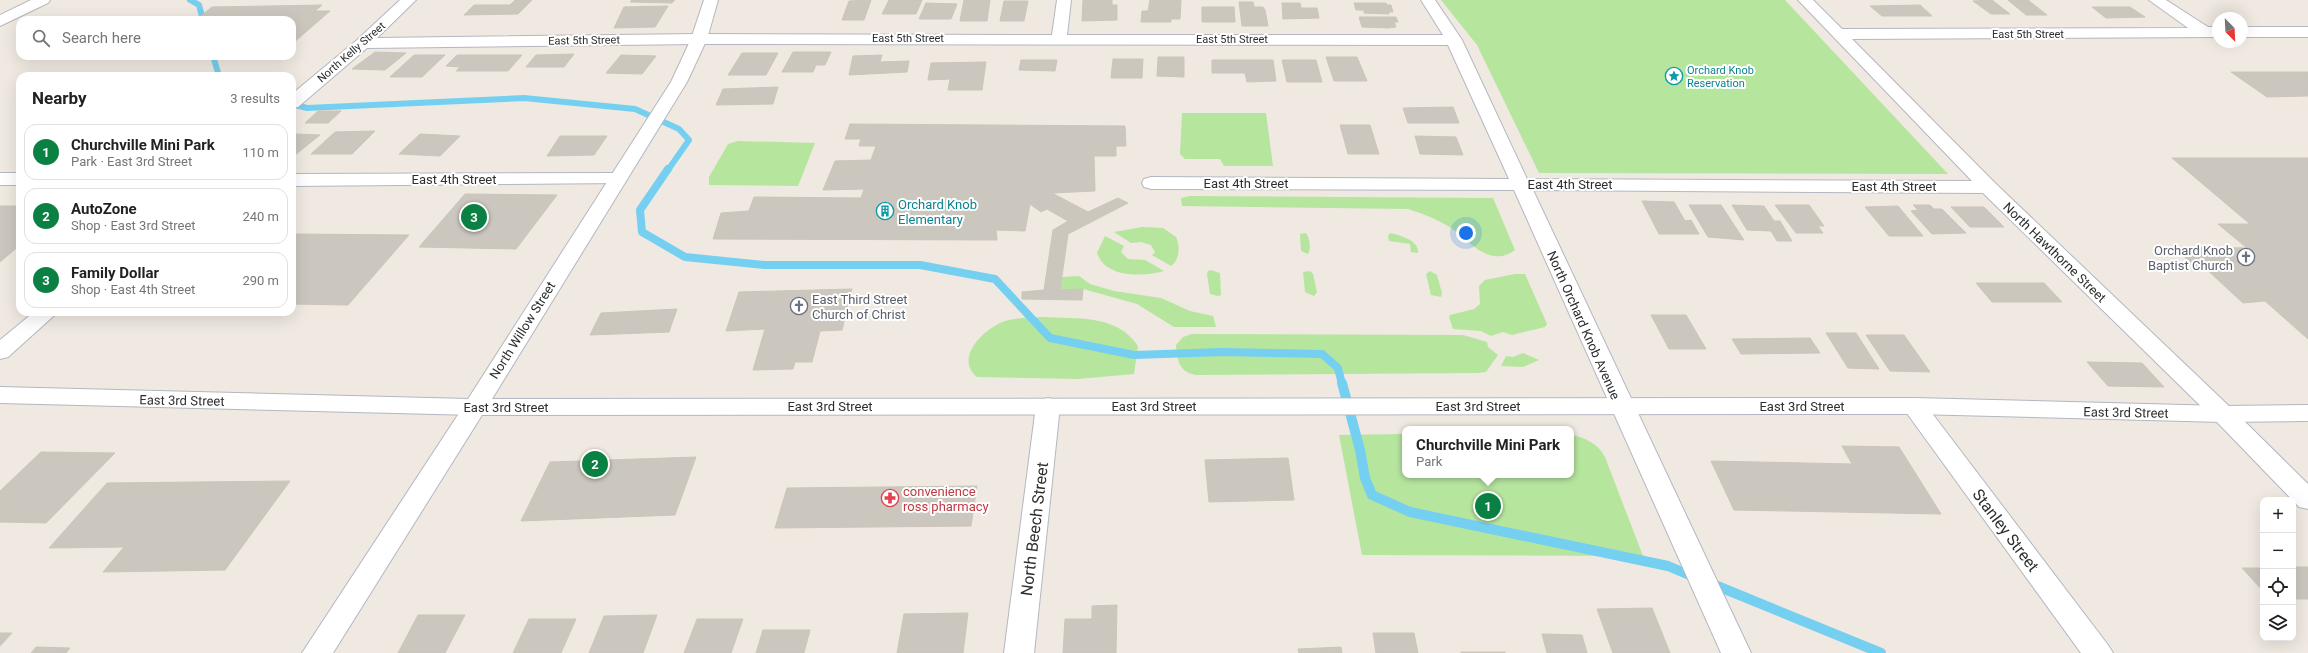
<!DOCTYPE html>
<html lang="en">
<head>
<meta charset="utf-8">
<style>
	body { margin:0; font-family:Roboto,sans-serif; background:#f2f2f2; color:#222 }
	.controls { position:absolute; right:12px; bottom:12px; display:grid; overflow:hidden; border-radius:8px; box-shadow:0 4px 16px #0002 }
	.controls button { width:36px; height:36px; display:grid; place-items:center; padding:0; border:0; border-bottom:1px solid #e0e0e0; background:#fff; color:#222; font:20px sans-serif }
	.compass { position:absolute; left:2212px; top:12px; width:36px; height:36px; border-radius:50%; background:#fff; box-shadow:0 4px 16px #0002; rotate:156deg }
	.you { position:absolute; left:1466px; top:233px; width:14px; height:14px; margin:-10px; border:3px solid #fff; border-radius:50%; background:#1a73e8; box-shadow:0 0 0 6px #1a73e833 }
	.badge { display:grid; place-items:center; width:26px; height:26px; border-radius:50%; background:#0b8043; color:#fff; font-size:13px; font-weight:700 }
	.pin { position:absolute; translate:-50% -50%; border:2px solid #fff; box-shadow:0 1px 4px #0006 }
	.popup { position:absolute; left:1402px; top:426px; width:172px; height:52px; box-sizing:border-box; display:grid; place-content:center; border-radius:8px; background:#fff; filter:drop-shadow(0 1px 3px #0005); font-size:13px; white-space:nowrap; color:#767676 }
	.popup b { font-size:15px; color:#222 }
	.popup::after { content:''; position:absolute; left:50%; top:100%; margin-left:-8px; border:8px solid transparent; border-top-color:#fff }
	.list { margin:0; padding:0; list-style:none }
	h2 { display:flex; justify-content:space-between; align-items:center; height:52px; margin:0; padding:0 16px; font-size:17px }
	h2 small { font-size:13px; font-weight:400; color:#767676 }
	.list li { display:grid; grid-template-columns:26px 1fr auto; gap:12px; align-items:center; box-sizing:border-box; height:56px; margin:0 8px 8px; padding:0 8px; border:1px solid #e0e0e0; border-radius:12px }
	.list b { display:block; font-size:15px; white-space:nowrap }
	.list p { margin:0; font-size:13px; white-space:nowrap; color:#767676 }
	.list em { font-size:13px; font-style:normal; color:#767676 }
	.icon { flex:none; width:22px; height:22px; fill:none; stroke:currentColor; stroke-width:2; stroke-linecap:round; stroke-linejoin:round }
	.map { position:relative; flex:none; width:2308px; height:653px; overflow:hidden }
	.search { position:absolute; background:#fff; box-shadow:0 4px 16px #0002; left:16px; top:16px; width:280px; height:44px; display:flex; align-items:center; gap:10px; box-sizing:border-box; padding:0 14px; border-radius:12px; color:#767676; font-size:15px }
	.panel { position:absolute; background:#fff; box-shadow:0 4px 16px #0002; left:16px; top:72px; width:280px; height:244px; border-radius:12px }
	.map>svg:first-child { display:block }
	.green { fill:#b6e59e }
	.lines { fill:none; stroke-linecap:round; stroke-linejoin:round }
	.stream-far2 { stroke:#75cff0; stroke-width:6 }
	.stream-far1 { stroke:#75cff0; stroke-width:8 }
	.stream { stroke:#75cff0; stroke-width:10 }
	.building { fill:#cbc7bf; stroke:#cbc5ba }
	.minor-casing { stroke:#b4b7c1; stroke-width:2 }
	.secondary-casing { stroke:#b4b7c1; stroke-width:2 }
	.minor { fill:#fff; fill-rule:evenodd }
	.secondary { fill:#fff; fill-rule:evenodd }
	.labels { text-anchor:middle; stroke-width:4; stroke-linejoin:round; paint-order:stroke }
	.far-street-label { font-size:11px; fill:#2e2e2e; stroke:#fff }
	.far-culture-label { font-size:11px; fill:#0d838f; stroke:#fff; text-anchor:start }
	.street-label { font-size:13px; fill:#2e2e2e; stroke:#fff }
	.culture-label { font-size:13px; fill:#0d838f; stroke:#fff; text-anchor:start }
	.worship-label { font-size:13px; fill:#5b616d; stroke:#fff; text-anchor:end }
	.health-label { font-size:13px; fill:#be3a42; stroke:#fff; text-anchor:start }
	.near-street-label { font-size:16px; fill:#2e2e2e; stroke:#fff }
</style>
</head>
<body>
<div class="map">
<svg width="2308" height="653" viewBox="0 0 2308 653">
	<rect width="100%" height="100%" fill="#efe9e1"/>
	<!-- green -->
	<g class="green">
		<path d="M1441,0h344l163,174 -409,-1 -62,-128z"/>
		<path d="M1182,113h84l7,53h-49l-4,-7h-35l-5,-5z"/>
		<path d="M738,141l77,2 -17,43 -89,-1v-8l19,-33z"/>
		<path d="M1190,196l303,2 22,52c-25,19 -47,-10 -64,-22 -14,-9 -28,-14 -43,-19l-226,-3 -1,-8z"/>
		<path d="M1142,227l21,1 13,9c4,9 4,23 -5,29l-19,-11 3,-3 -4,-7 -10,-3 -10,1 -17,-11z"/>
		<path d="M1306,233c4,5 5,17 2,21l-7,-3 -1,-17z"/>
		<path d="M1391,233c10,3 28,7 27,20l-7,-1 -1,-8 -21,-3 -1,-6z"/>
		<path d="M1105,236l19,10 -3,6 7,7 17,1 19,11c-21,6 -59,7 -67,-18z"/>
		<path d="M1211,270l9,3 1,22 -3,1 -8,-2 -3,-20 1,-3z"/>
		<path d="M1310,271l3,3 4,18 -3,4 -9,-4 -2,-20z"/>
		<path d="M1430,271l7,4 5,18 -1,4 -10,-2 -5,-21z"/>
		<path d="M1515,274h10l22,50 -2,3 -33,8 -9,-3 -12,4 -10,-5 -28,-2 -4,-12 1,-2 24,-6 6,-5 -1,-18 6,-6z"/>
		<path d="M1079,276l11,8 24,7 47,7 29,13 23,5 3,11h-42l-37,-23 -54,-15 -23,1 2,-13z"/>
		<path d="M1043,317c33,2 74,-3 95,29l-4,28 -56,5 -101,-2c-22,-18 4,-45 23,-54 13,-6 29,-5 43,-6z"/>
		<path d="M1192,334l271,1 24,7 1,5 10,8 -12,17 -7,1 -283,2c-17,-3 -19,-15 -20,-30l7,-8z"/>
		<path d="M1523,353l16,7 -16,7 -22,-1 5,-10 7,1z"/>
		<path d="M1405,434v41h166v-40c14,2 27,9 34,22l38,99 -281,-1 -23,-120z"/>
	</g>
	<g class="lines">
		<!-- stream-far2 -->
		<g class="stream-far2">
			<path d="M190,0l9,5 4,15"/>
			<path d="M213,56l6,20"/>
			<path d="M292,104l15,4 217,-10 111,11 44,20 10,11 -21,30"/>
		</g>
		<!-- stream-far1 -->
		<path class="stream-far1" d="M668,169l-28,41 2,22 43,25 80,8h155l75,14 55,59 84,17 88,-3 100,2 16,14 4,16"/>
		<!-- stream -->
		<g class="stream">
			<path d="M1342,383l18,67 5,28 7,17 38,17 258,54 26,11"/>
			<path d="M1710,583l171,70"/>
		</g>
	</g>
	<!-- building -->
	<g class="building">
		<path d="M515,0h17l-14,14 -54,1 10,-10h36z"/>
		<path d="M632,0h43l-3,3 -42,-1z"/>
		<path d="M871,0l-7,20h-22l7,-19z"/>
		<path d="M889,0h33l-6,14h-34z"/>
		<path d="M964,0h26l-3,21h-27z"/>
		<path d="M1083,0h29v5h5v15l-35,1z"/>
		<path d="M1150,0h31l-1,19h-9v3h-30l1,-11h6z"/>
		<path d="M1992,0l18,14h-19l-18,-13z"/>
		<path d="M2008,0h20l19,15h-21z"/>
		<path d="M1004,1h24l-4,20h-24z"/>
		<path d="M1239,2h14l1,5h9l2,3 3,16h-26z"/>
		<path d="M926,3l31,1 -6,15h-32z"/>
		<path d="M1282,3h18l1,5h16l2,10 -36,1z"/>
		<path d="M1354,3h32l1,2h4l2,7h-5l1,2 -25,-1v-3h-8z"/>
		<path d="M322,5l-7,6h15l-38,33v-24h-96l16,-13z"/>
		<path d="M1920,5l12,11h-50l-12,-10z"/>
		<path d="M668,6l-13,21 -41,1 10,-21z"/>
		<path d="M1202,7h32l1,15h-33z"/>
		<path d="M2092,7h38l15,10 -39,1z"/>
		<path d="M1359,17h37l2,5h-4l2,5 -8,1 -26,-1z"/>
		<path d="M375,52l31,1 -21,17 -33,-1z"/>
		<path d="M793,52h38l-6,13h-9l-3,7h-31z"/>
		<path d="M742,53h36l-12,22h-38z"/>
		<path d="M574,54l-10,13h-38l10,-12z"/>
		<path d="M414,55h31l-23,22h-32z"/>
		<path d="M457,55h65l-14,16h-52l4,-4 -14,-1z"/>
		<path d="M621,55l35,1 -14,18 -36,-1z"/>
		<path d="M882,55l-2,7 29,-1 -2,11 -58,3 4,-19z"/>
		<path d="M148,56h111l-115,3z"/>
		<path d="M1158,57h26v20l-27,-1z"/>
		<path d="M1326,57h31l10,24h-33z"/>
		<path d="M1113,59h30l-1,19h-31z"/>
		<path d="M1021,60h36l-2,11 -36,-1z"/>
		<path d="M1212,60h61l3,21 -29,1 -2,-9h-33z"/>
		<path d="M1282,60h34l6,22h-35z"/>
		<path d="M986,62l-4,28h-34l2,-11 -22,1 3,-17z"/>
		<path d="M2231,72h77v24l-41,1z"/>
		<path d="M778,87l-5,17 -57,1 7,-16z"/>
		<path d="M1453,107l6,16h-51l-5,-15z"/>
		<path d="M318,111h23l-13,12h-23z"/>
		<path d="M850,124l275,2 1,20h-10v10h-22l1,35 -43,2 36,19 30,-14 10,5 -60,31 -8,56 23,-1 -1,11 -60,-1v-7l22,-2 9,-60 15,-9 -21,-12 -6,3 -11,-8 -5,27 -29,-1 1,10 -284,-1 8,-26 28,-2 5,-14 107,1 3,-9 -41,1 12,-29 36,-1 5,-14h-17l2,-7h-16z"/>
		<path d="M1340,125h30l9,29h-31z"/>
		<path d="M375,131l-23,23h-41l24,-22z"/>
		<path d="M294,134l26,1 -25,20h-3z"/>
		<path d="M420,134l40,2 -20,20 -41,-2z"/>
		<path d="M560,136h47l-13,19 -47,1z"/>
		<path d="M1415,136l41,1 7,18 -43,-1z"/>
		<path d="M2172,158h136v181l-43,-38 -22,2 -40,-37h-9l-20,-19 73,1 -29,-24h32z"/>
		<path d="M465,194l92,1 -41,54 -97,-2z"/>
		<path d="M1642,201l32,1 11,19 6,-1 8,14h-40z"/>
		<path d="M1689,205h32l23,35 -36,-3z"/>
		<path d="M1732,205l32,1 10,15h6l12,20h-15l-6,-10 -24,-1z"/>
		<path d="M1775,205h34l15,21h-6l5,7h-27z"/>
		<path d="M1913,205h17l4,4h8l24,24 -34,1 -21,-23 7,-1z"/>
		<path d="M0,206h20v39l-20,17z"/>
		<path d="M1898,206l25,30h-34l-24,-29z"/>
		<path d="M1951,207h33l20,20h-34z"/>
		<path d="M292,234l117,1 -61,70 -56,-1z"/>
		<path d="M1976,283h68l18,19h-70z"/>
		<path d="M852,289l-10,41 -22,1 -8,31h-17l-2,7 -40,1 12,-41 -39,2 13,-39z"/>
		<path d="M677,309l-8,23 -79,3 11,-22z"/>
		<path d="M1651,315h35l20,34h-37z"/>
		<path d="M1826,333h30l23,36 -31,-1z"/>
		<path d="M1866,335h38l26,37 -40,-1z"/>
		<path d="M1810,338l10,15 -79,1 -9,-15z"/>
		<path d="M2087,362l55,1 22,24 -56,-1z"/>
		<path d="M1842,446l57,1 42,67 -207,-4 -23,-49 141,3z"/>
		<path d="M41,452l74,1 -69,70 -46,-1v-31z"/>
		<path d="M696,457l-21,58 -154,6 29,-59z"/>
		<path d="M1288,458l6,42 -85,2 -4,-42z"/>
		<path d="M290,481l-65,89 -122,2 21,-25 -75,1 58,-65z"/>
		<path d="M977,486l-6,40 -196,2 12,-40z"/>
		<rect x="2293" y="567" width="15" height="32"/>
		<path d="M2242,568h21v23z"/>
		<path d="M1117,605l-1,48h-53l2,-34h27v-13z"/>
		<path d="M1652,608l18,45h-57l-16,-44z"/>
		<path d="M968,613l-5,40h-66l7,-39z"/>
		<path d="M418,615h47l-20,38h-47z"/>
		<path d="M657,615l-14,38h-54l15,-37z"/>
		<path d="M529,619h47l-15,34h-48z"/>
		<path d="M697,619h46l-12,34h-47z"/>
		<path d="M763,630h47l-6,23h-48z"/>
		<path d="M0,633h12l-12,13z"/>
		<path d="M1373,633h41l4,20h-42z"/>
		<path d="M1542,634l40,1 5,18h-40z"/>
		<path d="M36,647l34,1 -4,5h-35z"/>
		<path d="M1341,647l1,6h-43l-1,-4z"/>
		<rect x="1461" y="652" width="44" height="1"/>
	</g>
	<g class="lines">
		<defs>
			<g id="minor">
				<path d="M31,0h19l-2,3 -48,23v-11z"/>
				<path d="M400,0h16l-39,38 322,-4 353,1 5,-35h14l-4,35h376l-22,-35h14l27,40 65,139 445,2 -174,-181h15l29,29 346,-1 -39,-28h17l42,27h10v10l-366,2 143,144 236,225 77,76v25l-9,-2 -84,-87 -232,-227 -450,-3 218,463h-30l-207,-463 -363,-1 -7,-2 -2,-4 2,-4 7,-2 358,2 -61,-134 -749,-1 -332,4 -69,59 -6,1v-14l65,-54z"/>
				<rect x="2242" y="27" width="66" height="10"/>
				<rect x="0" y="173" width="20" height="12"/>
				<path d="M617,173l7,2 2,4 -2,4 -332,3v-12z"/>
				<path d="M34,312h24l-50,45 -8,2v-19z"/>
				<path d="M1048,398l8,2 4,6 -26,247h-30l32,-247 4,-6z"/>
				<path d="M1914,398l8,2 186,245 5,8h-32l-175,-241 -4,-6 4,-6z"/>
				<path d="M475,399l8,2 4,6 -154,246h-31l165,-252z"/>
			</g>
			<path id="secondary" d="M704,0h14l-11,39 -20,43 -195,317 1422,-1 309,8 85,-1v16l-85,1 -309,-8 -1439,1 -475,-12v-16l468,12 203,-317 20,-43z"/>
		</defs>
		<!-- minor casing -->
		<use href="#minor" class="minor-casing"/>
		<!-- secondary casing -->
		<use href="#secondary" class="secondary-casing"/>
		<!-- minor -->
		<use href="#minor" class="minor"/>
		<!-- secondary -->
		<use href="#secondary" class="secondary"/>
	</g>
	<!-- icons -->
	<defs>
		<symbol id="sight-ring" viewBox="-11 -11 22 22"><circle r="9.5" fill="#fff" stroke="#0f9aa8" stroke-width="1.5"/><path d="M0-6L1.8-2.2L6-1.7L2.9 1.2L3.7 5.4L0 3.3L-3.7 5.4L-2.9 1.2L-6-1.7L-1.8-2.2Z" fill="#0f9aa8"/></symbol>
		<symbol id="building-ring" viewBox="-11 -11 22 22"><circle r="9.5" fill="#fff" stroke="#0f9aa8" stroke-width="1.5"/><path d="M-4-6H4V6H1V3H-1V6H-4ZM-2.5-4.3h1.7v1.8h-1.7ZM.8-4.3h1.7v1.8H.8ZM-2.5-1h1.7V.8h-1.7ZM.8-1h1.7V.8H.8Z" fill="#0f9aa8"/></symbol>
		<symbol id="church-ring" viewBox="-11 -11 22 22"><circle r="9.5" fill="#fff" stroke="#6b7280" stroke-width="1.5"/><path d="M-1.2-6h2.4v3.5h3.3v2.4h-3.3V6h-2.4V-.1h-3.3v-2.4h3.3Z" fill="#6b7280"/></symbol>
		<symbol id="pharmacy-ring" viewBox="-11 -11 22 22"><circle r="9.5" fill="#fff" stroke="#e0444e" stroke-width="1.5"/><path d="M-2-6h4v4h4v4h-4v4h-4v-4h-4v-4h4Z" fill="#e0444e"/></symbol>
	</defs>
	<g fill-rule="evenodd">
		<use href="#sight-ring" x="1664" y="66" width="20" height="20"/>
		<use href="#building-ring" x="875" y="201" width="20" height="20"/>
		<use href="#church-ring" x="2236" y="247" width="20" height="20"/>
		<use href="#church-ring" x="789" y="296" width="20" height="20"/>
		<use href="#pharmacy-ring" x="880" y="488" width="20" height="20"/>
	</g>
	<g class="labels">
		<!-- far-street labels -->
		<g class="far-street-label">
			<text x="2028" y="38">East 5th Street</text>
			<text x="908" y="42">East 5th Street</text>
			<text x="1232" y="43">East 5th Street</text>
			<text transform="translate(584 40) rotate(-1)" y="4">East 5th Street</text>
			<text transform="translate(351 52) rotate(-41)" y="4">North Kelly Street</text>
		</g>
		<!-- far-culture labels -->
		<g class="far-culture-label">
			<text x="1687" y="74">Orchard Knob<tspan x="1687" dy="13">Reservation</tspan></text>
		</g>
		<!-- street labels -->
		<g class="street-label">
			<text x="454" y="184">East 4th Street</text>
			<text x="1246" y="188">East 4th Street</text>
			<text x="1570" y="189">East 4th Street</text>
			<text x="1894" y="191">East 4th Street</text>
			<text transform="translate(2055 252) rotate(44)" y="5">North Hawthorne Street</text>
			<text transform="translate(1584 325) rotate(66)" y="5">North Orchard Knob Avenue</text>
			<text transform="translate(522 330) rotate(-58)" y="5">North Willow Street</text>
			<text transform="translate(182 400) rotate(1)" y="5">East 3rd Street</text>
			<text x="830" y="411">East 3rd Street</text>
			<text x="1154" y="411">East 3rd Street</text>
			<text x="1478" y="411">East 3rd Street</text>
			<text x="1802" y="411">East 3rd Street</text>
			<text x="506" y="412">East 3rd Street</text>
			<text transform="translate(2126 412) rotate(1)" y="5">East 3rd Street</text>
		</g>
		<!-- culture labels -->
		<g class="culture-label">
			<text x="898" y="209">Orchard Knob<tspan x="898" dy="15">Elementary</tspan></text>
		</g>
		<!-- worship labels -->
		<g class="worship-label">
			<text x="2233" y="255">Orchard Knob<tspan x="2233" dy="15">Baptist Church</tspan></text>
			<text x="812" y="304" text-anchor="start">East Third Street<tspan x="812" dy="15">Church of Christ</tspan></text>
		</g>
		<!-- health labels -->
		<g class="health-label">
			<text x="903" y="496">convenience<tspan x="903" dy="15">ross pharmacy</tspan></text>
		</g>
		<!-- near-street labels -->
		<g class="near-street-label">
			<text transform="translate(1034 529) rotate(-83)" y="6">North Beech Street</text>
			<text transform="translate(2006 530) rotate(53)" y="6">Stanley Street</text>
		</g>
	</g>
</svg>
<div class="controls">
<button>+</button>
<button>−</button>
<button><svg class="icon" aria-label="locate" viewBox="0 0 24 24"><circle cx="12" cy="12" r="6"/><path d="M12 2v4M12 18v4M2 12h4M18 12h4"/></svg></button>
<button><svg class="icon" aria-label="layers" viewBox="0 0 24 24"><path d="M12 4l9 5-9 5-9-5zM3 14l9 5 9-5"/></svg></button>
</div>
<svg class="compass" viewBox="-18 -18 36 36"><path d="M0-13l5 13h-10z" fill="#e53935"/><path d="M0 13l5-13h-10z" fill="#767676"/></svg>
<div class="you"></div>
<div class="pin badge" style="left:1488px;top:506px">1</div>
<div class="popup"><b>Churchville Mini Park</b>Park</div>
<div class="pin badge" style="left:595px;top:464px">2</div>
<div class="pin badge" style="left:474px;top:217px">3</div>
<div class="search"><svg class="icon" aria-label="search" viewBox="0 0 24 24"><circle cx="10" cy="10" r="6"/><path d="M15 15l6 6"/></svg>Search here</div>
<section class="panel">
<h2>Nearby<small>3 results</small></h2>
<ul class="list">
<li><span class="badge">1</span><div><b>Churchville Mini Park</b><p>Park · East 3rd Street</p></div><em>110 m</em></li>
<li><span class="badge">2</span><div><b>AutoZone</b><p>Shop · East 3rd Street</p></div><em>240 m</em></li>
<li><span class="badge">3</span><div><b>Family Dollar</b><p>Shop · East 4th Street</p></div><em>290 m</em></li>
</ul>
</section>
</div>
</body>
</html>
